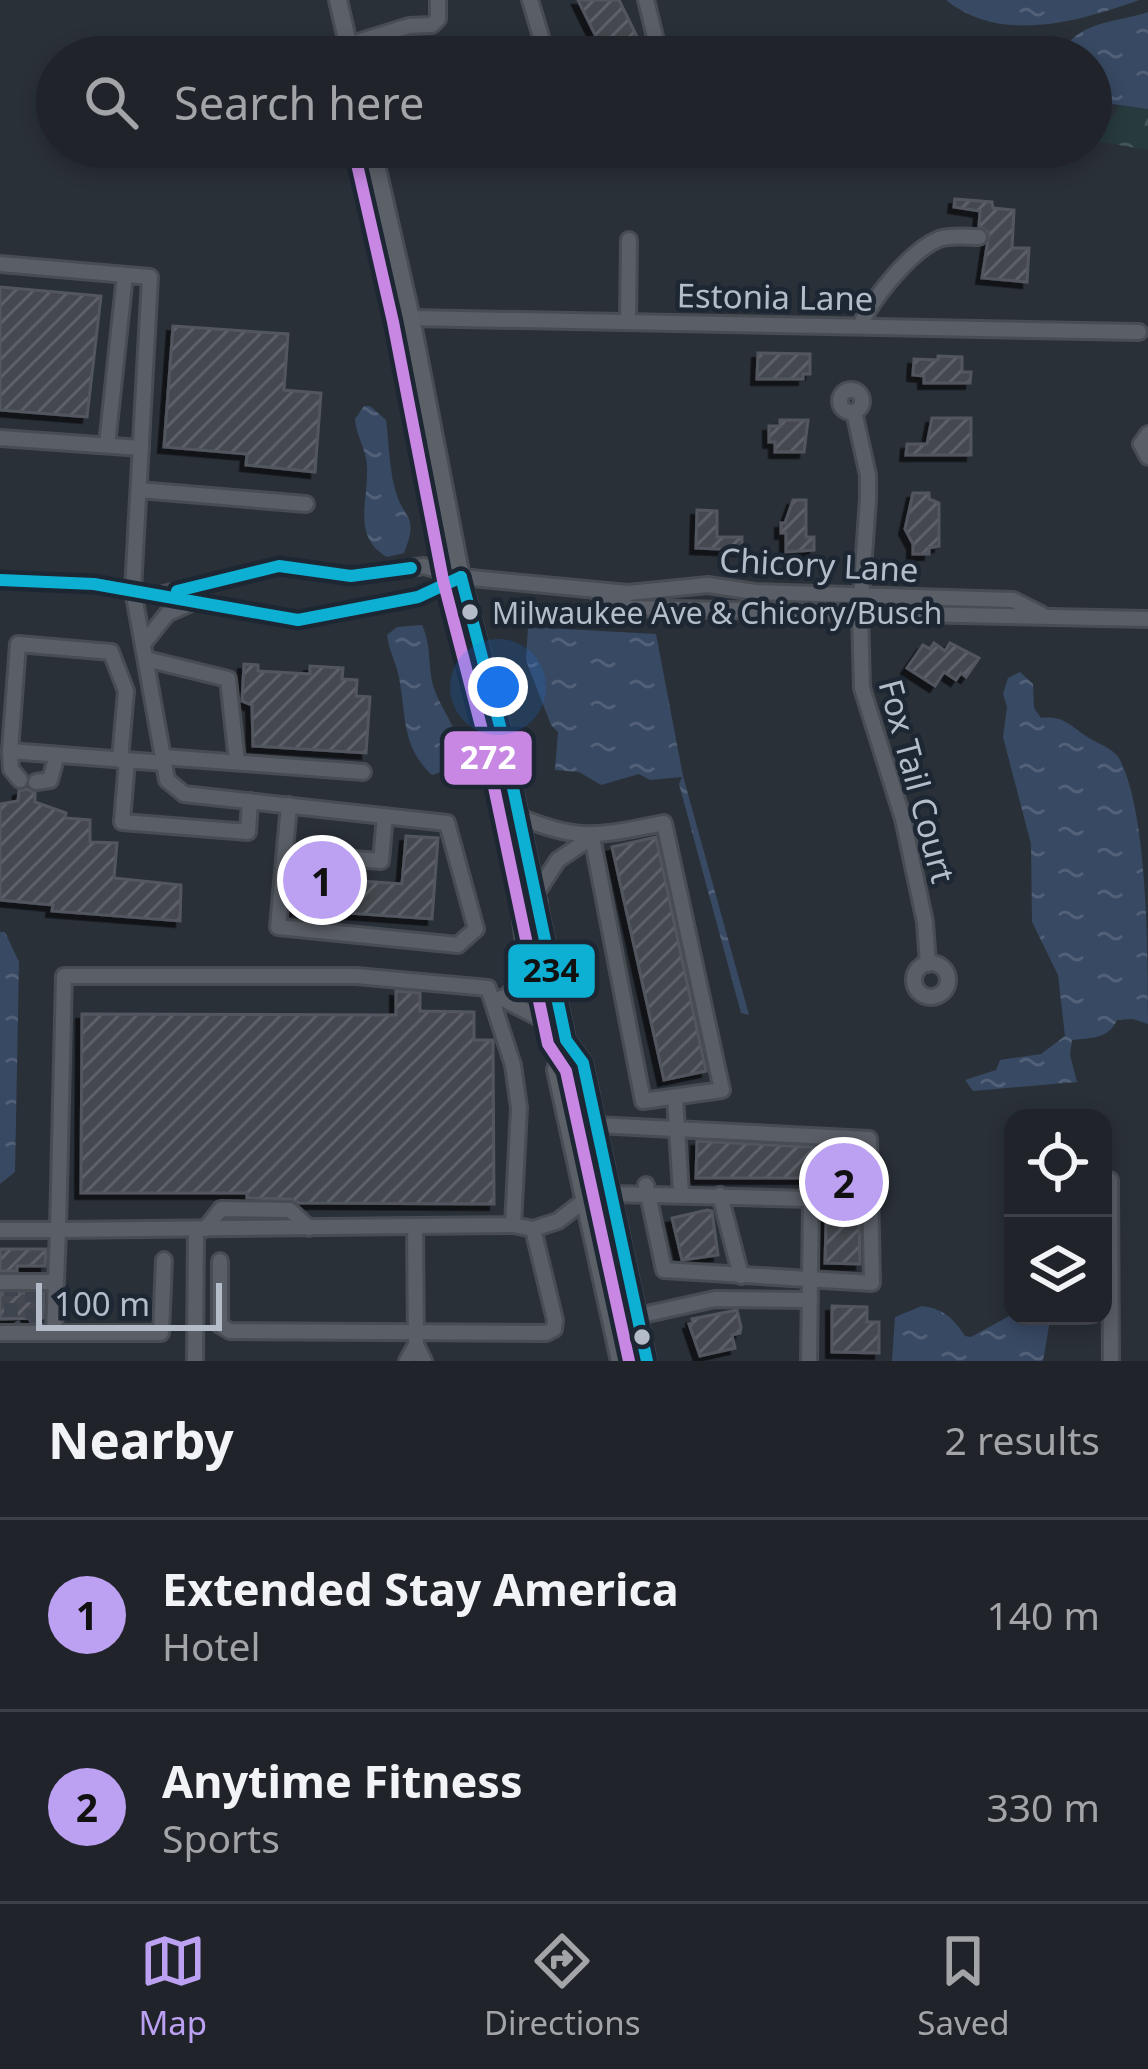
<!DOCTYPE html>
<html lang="en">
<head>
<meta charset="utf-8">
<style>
	body { margin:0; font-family:"Noto Sans",sans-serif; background:#2d3036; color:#f1f3f6 }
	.controls { position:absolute; right:36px; bottom:36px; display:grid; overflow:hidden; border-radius:24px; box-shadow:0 6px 18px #0003 }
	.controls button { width:108px; height:108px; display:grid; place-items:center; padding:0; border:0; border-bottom:3px solid #3d4147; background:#20242a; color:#f1f3f6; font:60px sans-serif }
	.scale { position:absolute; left:36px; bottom:30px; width:186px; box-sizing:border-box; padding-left:12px; border:6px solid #b4bcc9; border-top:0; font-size:33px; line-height:42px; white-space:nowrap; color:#b4bcc9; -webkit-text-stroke:9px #1d2633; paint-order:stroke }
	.you { position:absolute; left:498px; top:687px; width:42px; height:42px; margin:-30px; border:9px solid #fff; border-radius:50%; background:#1a73e8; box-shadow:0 0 0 18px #1a73e833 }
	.badge { display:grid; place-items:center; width:78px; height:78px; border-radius:50%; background:#bca0f2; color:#111; font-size:39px; font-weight:700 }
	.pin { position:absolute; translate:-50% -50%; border:6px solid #fff; box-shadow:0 3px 12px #0006 }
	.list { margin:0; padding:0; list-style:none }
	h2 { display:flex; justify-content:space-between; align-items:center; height:156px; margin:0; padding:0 48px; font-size:51px }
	h2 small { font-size:39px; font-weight:400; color:#a2a4a8 }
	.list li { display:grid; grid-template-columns:78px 1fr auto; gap:36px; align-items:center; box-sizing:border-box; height:192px; padding:0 48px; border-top:3px solid #3d4147 }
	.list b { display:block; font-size:45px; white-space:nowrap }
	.list p { margin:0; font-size:39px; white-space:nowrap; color:#a2a4a8 }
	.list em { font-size:39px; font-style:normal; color:#a2a4a8 }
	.icon { flex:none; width:66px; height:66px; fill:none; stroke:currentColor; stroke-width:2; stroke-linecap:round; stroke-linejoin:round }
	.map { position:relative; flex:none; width:1148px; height:1361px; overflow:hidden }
	.search { position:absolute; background:#20242a; box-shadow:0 6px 18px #0003; left:36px; right:36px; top:36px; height:132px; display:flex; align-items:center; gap:30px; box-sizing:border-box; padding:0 42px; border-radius:66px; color:#a2a4a8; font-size:45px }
	.sheet { height:540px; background:#20242a }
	nav { display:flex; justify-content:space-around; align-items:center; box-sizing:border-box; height:168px; border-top:3px solid #3d4147; background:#20242a; font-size:33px; color:#a2a4a8 }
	nav a { display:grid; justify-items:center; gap:6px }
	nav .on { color:#bca0f2 }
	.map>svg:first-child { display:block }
	.forest { fill:url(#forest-crowns) }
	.water { fill:url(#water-ripples) }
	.building { fill:url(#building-hatch); stroke:#52575f; stroke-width:3; filter:url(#shadow) }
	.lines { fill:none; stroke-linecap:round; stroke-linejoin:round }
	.minor-tunnel { stroke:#3f454e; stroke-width:14; stroke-dasharray:14 7; stroke-linecap:butt }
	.minor-casing { stroke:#484c53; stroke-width:20 }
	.major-casing { stroke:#484c55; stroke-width:22 }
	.minor { stroke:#5a5e66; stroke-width:14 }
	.major { stroke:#5c6168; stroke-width:16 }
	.bus-1-casing { stroke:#1d2633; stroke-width:21 }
	.bus-2-casing { stroke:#1d2633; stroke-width:21 }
	.bus-1 { stroke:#0dafd3; stroke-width:12 }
	.bus-2 { stroke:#c787e3; stroke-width:12 }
	.bus-dot { fill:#b4bcc9; stroke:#1d2633; stroke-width:4.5 }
	.labels { text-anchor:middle; stroke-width:9; stroke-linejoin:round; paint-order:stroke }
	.bus-label { font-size:30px; fill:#b4bcc9; stroke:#1d2633; text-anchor:start }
	.street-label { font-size:33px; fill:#b4bcc9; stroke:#1d2633 }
	.line-badge { stroke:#1d2633; stroke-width:4.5 }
	.badge-label { font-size:33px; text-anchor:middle; font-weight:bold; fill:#fff }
	.pale-badge-label { font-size:33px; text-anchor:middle; font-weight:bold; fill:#111 }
</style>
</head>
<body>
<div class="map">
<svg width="1148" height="1361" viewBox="0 0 1148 1361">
	<defs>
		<pattern id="forest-crowns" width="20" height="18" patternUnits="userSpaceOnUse" patternTransform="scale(3)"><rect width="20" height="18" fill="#273a3e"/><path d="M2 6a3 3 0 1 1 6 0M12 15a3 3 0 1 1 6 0" fill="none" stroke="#445559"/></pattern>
		<pattern id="water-ripples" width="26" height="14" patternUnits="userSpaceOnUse" patternTransform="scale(3)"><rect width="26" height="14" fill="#384963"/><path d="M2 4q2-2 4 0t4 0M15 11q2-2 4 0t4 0" fill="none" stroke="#526178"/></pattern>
		<pattern id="building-hatch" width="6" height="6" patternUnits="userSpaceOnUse" patternTransform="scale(3)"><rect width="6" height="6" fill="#444950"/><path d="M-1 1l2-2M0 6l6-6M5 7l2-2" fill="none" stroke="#5d6168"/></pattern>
		<filter id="shadow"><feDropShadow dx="-5.5" dy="5.5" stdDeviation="0" flood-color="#0009"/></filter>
	</defs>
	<rect width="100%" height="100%" fill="#2a3038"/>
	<!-- forest -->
	<path class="forest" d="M1120,105l28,4v41l-52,-9z"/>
	<!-- water -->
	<g class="water">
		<path d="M946,0h193c-60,22 -140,44 -193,0z"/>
		<path d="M1148,12v97l-57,-8v-44h-30c13,-37 56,-34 87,-45z"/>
		<path d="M364,406h6l16,14c3,23 3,47 9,69 8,32 25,24 9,64l-17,4c-36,-21 -18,-57 -20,-91 -1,-18 -11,-30 -12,-47z"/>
		<path d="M422,625c9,20 6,35 10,56 7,33 39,53 18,88l-18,6c-29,-27 -26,-55 -32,-92 -2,-17 -11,-31 -13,-48l10,-8z"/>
		<path d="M528,627l128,7 27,142 66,239 -8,-2 -62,-229 3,-7 -32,3 -11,-6 -38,11 -22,-13 -24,-2 3,-38 -7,-7 -25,-65z"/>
		<path d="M1020,672l13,12 1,24 7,10c23,-3 29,8 48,20 11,7 22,9 30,20 29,54 29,196 29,266l-15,-5 -16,1c-8,19 -27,18 -45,20l-2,15 7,27 -104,9 -8,-11 31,-10 4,-10 41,-6 24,-18 -7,-61 -26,-53 -1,-78 -28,-107 4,-30 -4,-13 5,-16z"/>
		<path d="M0,932h5l14,30 -4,210 -15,12z"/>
		<path d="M922,1306c22,3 31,12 43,30l6,1 42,-23 33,2 4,4 -7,41h-151l3,-44z"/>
	</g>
	<!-- building -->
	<g class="building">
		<path d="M578,0h41l28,57h-41z"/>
		<path d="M955,199l37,3 1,6 21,2 -2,38h17l-2,34 -45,-4 7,-45 -10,-7 1,-15 -26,-4z"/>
		<path d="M0,287l101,9 -14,121 -87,-7z"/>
		<path d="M173,326l115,8 -4,56 37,3 -6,79 -69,-7 1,-11 -83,-7z"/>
		<path d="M758,353l52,1v20h-7v5h-46z"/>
		<path d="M938,356l24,1v15h9l-1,11h-46v-7l-11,-1 1,-16 24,1z"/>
		<path d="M932,418h39v37h-65l1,-11h20z"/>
		<path d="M780,420h28l-4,32h-29v-10h-6v-16h11z"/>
		<path d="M913,493h16v6l10,4v43l-10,2v6h-16v-10l-8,-15z"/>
		<path d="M793,500h13v37h8v13l-28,2v-19h-5v-10h4z"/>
		<path d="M697,510l20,1v26h25v13l-46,-2z"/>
		<path d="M934,643l11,8 5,-8 29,15 -13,19 -5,-4 -5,7 -12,-8 -9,14 -28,-18 16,-23 7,4z"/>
		<path d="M244,664l14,1v6l52,3v-8l33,2 -1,11 15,1 -1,16 14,1 -4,56 -113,-7 -1,-41 -10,-4z"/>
		<path d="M27,789l8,4v9l31,11 -1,5 25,2v22l27,1 -3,35 67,7 -1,36 -128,-10 1,-6 -53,-5v-96l18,-3 1,-10z"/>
		<path d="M406,836l32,2 -6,81 -139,-10 2,-33 107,8z"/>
		<path d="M656,837l50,234 -42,9 -52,-233z"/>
		<path d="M396,991l24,2v18l54,1v28h19l1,164 -195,-1 -9,-4 -43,-1v-5h-166l1,-179 314,1z"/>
		<path d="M697,1141l148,8 13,13 2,102 -35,-1 2,-75 -7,-10h-124z"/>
		<path d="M707,1210l5,1 6,44 -36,5 -10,-42z"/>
		<path d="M0,1249h46l-1,17h-28v5h-17z"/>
		<path d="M0,1293h44l-1,25 -43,1z"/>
		<path d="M832,1306l35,1v15h12v31l-47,-1z"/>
		<path d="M737,1310l4,17 -1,6 -8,2 3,13 -35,8 -11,-32 4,-1 -1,-4z"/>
	</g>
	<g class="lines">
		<!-- minor-tunnel -->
		<g class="minor-tunnel">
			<path d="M11,1282v51"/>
			<path d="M11,1333l21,-14v-30l-16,-6"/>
		</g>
		<defs>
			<g id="minor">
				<path d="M530,0l17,57"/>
				<path d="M646,0l14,57"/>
				<path d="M348,45l61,-19 23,-1 6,-6v-19"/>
				<path d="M0,264l150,13 -17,313 34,190 17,14 263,29 29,106 -18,16 -180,-18 11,-122"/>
				<path d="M411,318l728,14"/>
				<path d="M628,321l1,-81"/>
				<path d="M860,326c12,-27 51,-76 79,-87 12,-4 27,-2 40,-2"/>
				<circle cx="851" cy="401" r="11"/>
				<path d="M854,412l14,63v24l-8,113 2,76 41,131 22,103 3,42"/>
				<path d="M1148,434l-7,10 7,13"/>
				<path d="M0,438l141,10"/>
				<path d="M107,445l18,-170"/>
				<path d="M139,490l167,14"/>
				<path d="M0,580l94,4 204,36 120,-23 43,-20"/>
				<path d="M594,590l36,18 518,11"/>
				<path d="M164,594l115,-28 72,10 73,-10 37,11 167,16 80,-8 47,7 258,8 28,14"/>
				<path d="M143,644l24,-30 24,-11"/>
				<path d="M146,659l82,20 9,83"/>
				<path d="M10,751l154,12"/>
				<path d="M163,757l200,15"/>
				<path d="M127,761l-5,61 126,10 2,-31"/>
				<path d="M20,780l-9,-11 -1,-18 8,-107 93,8 15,39 -6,69"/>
				<path d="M36,782l14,-2 7,-25"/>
				<path d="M520,817c62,26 81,18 144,6l58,267 -79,11 -51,-264"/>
				<path d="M285,854l96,7 4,-45"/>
				<path d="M537,892l21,-32 34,-23"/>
				<circle cx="931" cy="980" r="17"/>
				<path d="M64,976h292l132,12 25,77 6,43 -6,117 -455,5z"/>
				<path d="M501,998l63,33"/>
				<path d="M505,998l23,-25 -7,-52 18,-19"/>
				<path d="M675,1097l6,96"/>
				<path d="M596,1125l273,14 3,144 -208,-13 -18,-85"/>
				<path d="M1110,1180l1,181"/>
				<path d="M611,1194l200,5 -2,162"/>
				<path d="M720,1195l21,81"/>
				<path d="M205,1229l16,-20 69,1 19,18"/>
				<path d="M533,1229l25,-8 27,-21"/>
				<path d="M0,1230h58l-4,103"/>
				<path d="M220,1261v64l10,6 316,2 8,-4 1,-9 -22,-91 -20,-4"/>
				<path d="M0,1282h56"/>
				<path d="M638,1316l77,-17 95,1"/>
				<path d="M0,1333h161l3,-73"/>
				<path d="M416,1345l8,16"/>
				<path d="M195,1361l1,-132"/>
				<path d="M407,1361l9,-16 -1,-118"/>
			</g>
			<g id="major">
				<path d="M338,0l13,57"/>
				<path d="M372,147l39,171 50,259 39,149 66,314 17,23 64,298"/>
				<path d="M566,1040l-10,30 64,291"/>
			</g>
		</defs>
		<!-- minor casing -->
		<use href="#minor" class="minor-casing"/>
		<!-- major casing -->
		<use href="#major" class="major-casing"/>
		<!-- minor -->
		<use href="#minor" class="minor"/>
		<!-- major -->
		<use href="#major" class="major"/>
		<defs>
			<g id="bus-1">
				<path d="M461,577l39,149 66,314 17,23 64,298"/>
				<path d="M0,580l94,4 204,36 120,-23 43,-20"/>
				<path d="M177,591l102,-25 72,10 60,-8"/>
			</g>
			<path id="bus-2" d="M354,151l39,171 50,258 39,150 66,314 18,27 63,290"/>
		</defs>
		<!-- bus-1 casing -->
		<use href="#bus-1" class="bus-1-casing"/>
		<!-- bus-2 casing -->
		<use href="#bus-2" class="bus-2-casing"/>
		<!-- bus-1 -->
		<use href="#bus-1" class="bus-1"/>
		<!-- bus-2 -->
		<use href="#bus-2" class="bus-2"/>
	</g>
	<!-- markers -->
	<g class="bus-dot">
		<circle cx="470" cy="612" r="10"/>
		<circle cx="642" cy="1337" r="10"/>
	</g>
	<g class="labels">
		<!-- bus labels -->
		<g class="bus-label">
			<text x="492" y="624">Milwaukee Ave &amp; Chicory/Busch</text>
		</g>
		<!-- street labels -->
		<g class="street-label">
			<text transform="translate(775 297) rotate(1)" y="12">Estonia Lane</text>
			<text transform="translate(819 565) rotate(3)" y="12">Chicory Lane</text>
			<text transform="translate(917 781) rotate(75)" y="12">Fox Tail Court</text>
		</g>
	</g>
	<g class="line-badge">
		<rect x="442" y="729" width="92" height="58" rx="12" fill="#c787e3"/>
		<rect x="506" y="942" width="91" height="58" rx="12" fill="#0dafd3"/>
	</g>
	<g class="badge-label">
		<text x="488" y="769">272</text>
	</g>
	<g class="pale-badge-label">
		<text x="551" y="982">234</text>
	</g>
</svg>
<div class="controls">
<button><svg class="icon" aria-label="locate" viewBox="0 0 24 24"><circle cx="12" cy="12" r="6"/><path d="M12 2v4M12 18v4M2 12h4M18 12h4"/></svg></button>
<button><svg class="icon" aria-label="layers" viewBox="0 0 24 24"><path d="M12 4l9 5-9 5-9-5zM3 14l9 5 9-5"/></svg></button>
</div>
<div class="scale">100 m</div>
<div class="you"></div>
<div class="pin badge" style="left:322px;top:880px">1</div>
<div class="pin badge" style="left:844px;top:1182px">2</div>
<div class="search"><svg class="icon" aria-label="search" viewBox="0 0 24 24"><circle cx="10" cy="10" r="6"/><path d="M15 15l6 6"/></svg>Search here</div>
</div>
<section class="sheet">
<h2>Nearby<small>2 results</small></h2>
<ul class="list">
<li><span class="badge">1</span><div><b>Extended Stay America</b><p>Hotel</p></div><em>140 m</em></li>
<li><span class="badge">2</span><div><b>Anytime Fitness</b><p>Sports</p></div><em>330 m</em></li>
</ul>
</section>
<nav>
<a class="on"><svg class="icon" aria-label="map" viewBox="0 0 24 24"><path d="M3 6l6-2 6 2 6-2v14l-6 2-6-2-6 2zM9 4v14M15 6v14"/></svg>Map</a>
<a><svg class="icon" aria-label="directions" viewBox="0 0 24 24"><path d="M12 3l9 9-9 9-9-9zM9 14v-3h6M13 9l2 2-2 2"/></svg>Directions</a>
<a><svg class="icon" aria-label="saved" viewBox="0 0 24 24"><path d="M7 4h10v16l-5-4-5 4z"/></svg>Saved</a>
</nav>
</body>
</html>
